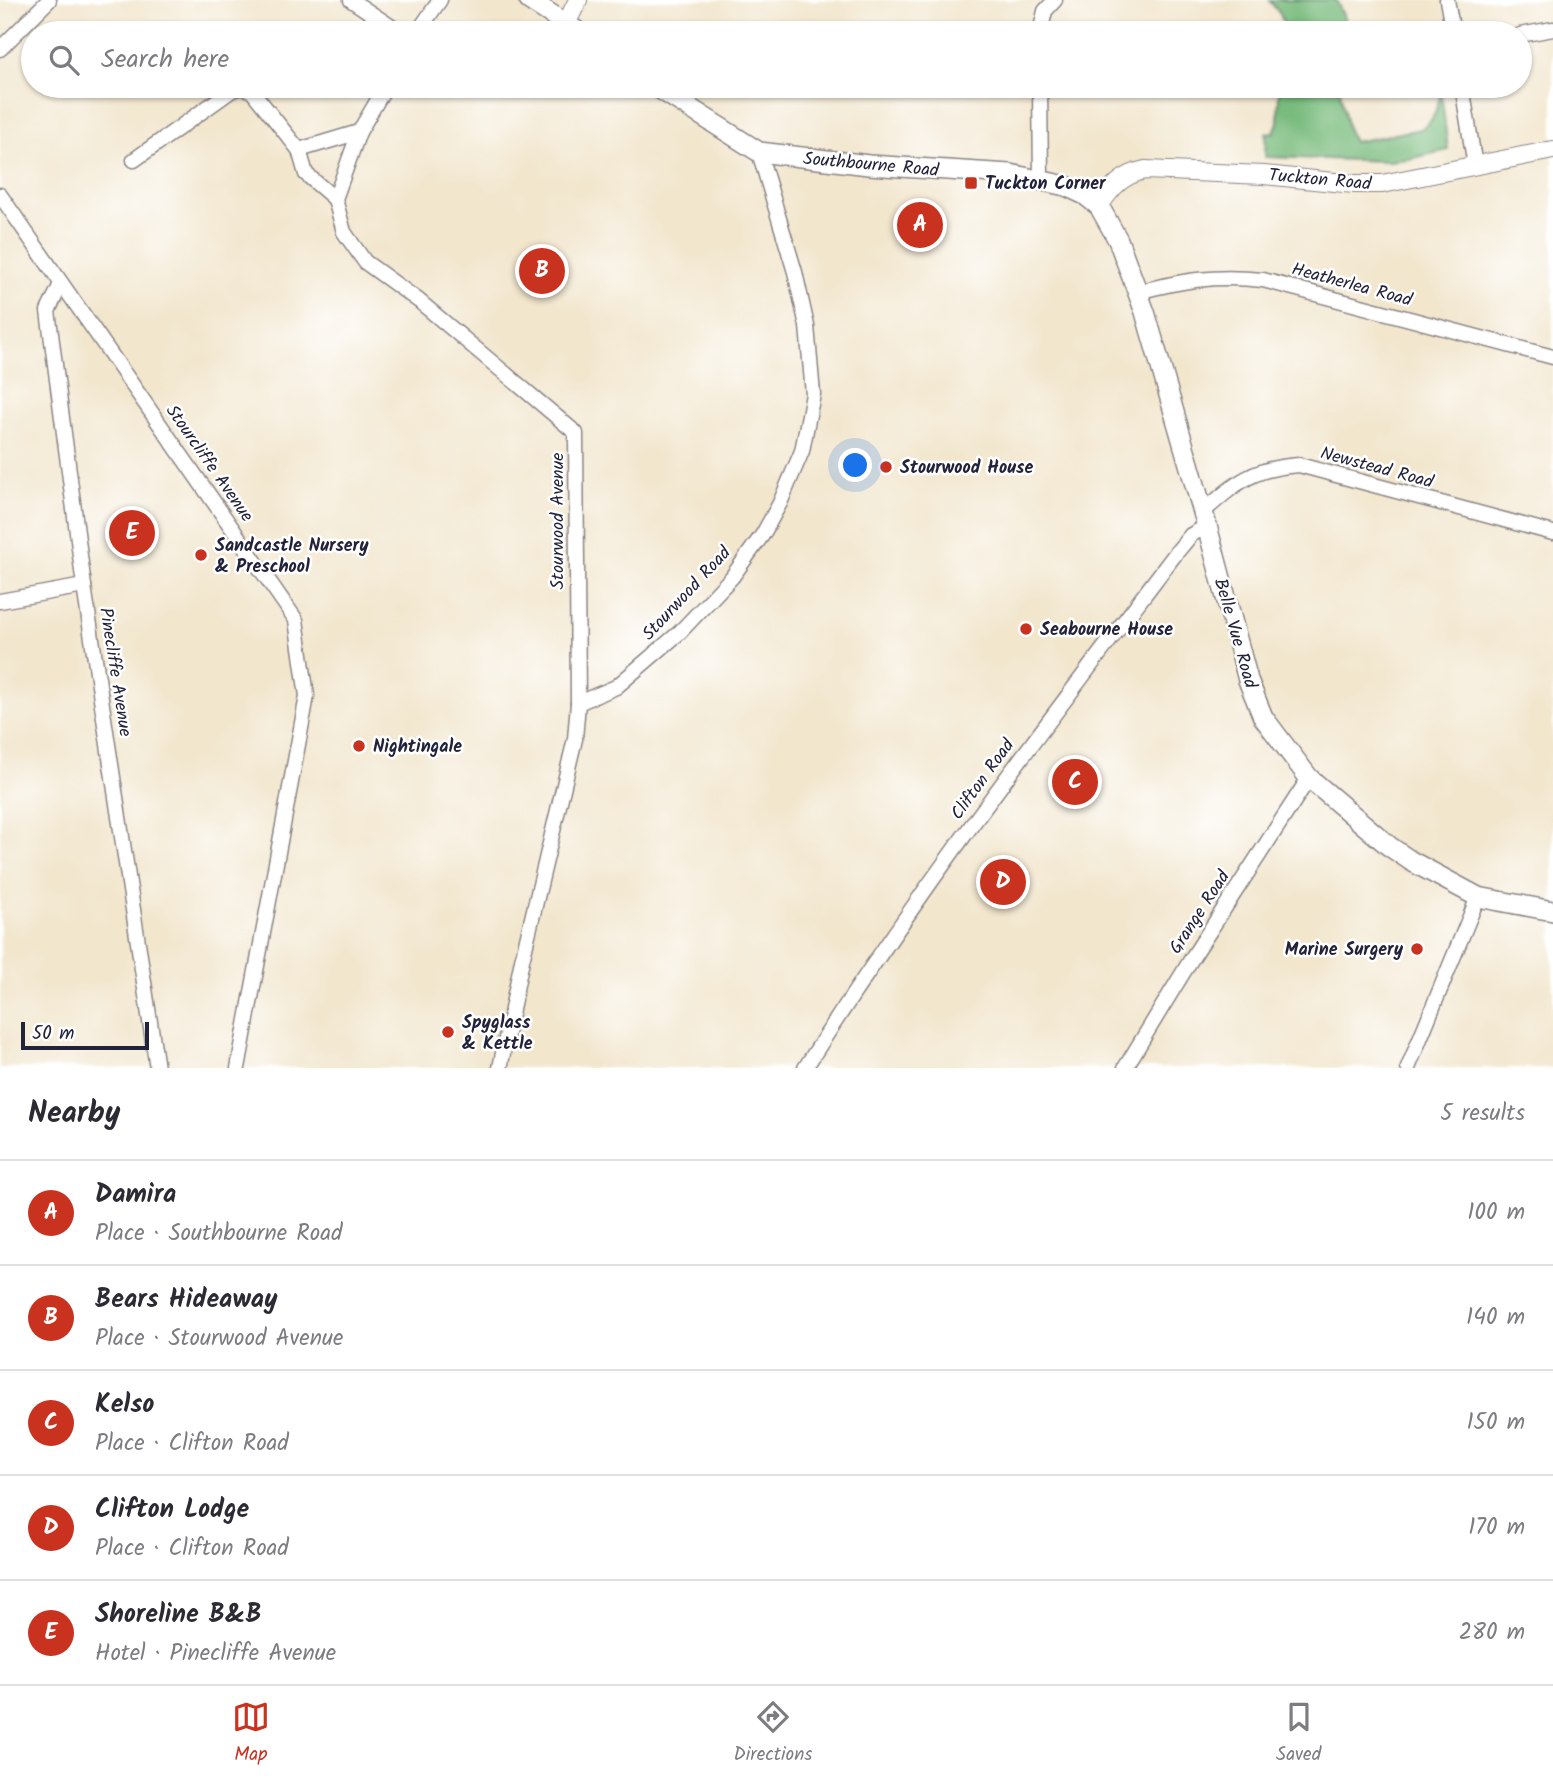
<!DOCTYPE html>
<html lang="en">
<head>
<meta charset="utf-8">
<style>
	body { margin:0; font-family:Kalam,sans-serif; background:#f2f2f3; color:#2b2b33 }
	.scale { position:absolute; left:21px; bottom:18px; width:128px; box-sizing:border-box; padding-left:7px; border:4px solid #22223b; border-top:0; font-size:19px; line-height:24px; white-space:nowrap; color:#22223b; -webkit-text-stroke:5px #fff; paint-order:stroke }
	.you { position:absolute; left:856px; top:466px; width:24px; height:24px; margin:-18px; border:5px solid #fff; border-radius:50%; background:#1a73e8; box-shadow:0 0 0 10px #1a73e833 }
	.badge { display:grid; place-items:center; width:46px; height:46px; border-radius:50%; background:#c8321e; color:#fff; font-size:23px; font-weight:700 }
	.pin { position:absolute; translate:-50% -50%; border:4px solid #fff; box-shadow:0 2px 7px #0006 }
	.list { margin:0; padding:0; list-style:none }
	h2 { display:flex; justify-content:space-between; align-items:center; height:91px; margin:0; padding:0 28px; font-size:30px }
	h2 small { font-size:23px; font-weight:400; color:#7c7c81 }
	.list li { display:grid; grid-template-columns:46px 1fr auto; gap:21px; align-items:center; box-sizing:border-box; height:105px; padding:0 28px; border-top:2px solid #e1e1e2 }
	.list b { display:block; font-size:26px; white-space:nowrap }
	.list p { margin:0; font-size:23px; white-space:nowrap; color:#7c7c81 }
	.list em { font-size:23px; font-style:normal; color:#7c7c81 }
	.icon { flex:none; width:38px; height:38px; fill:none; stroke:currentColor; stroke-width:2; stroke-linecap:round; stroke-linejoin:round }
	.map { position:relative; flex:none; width:1553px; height:1068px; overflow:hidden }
	.search { position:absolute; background:#fff; box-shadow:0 2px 5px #0004; left:21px; right:21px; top:21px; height:77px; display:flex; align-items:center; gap:18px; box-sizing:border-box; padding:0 24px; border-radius:38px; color:#7c7c81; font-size:26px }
	.sheet { height:616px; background:#fff }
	nav { display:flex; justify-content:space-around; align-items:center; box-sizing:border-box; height:98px; border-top:2px solid #e1e1e2; background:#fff; font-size:19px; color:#7c7c81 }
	nav a { display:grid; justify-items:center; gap:4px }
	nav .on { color:#c8321e }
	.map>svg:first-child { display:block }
	.forest { fill:#79bb7d; stroke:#4e6e5c; stroke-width:2 }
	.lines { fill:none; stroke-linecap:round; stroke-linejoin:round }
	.minor-casing { stroke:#8a8484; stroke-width:17 }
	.tertiary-casing { stroke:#8a8484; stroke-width:20 }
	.secondary-casing { stroke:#8a8484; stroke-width:22 }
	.minor { stroke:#fff; stroke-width:14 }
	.tertiary { stroke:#fff; stroke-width:18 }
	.secondary { stroke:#fff; stroke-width:19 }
	.poi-dot { fill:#c8321e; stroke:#fff; stroke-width:2.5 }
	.labels { text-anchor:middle; stroke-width:5; stroke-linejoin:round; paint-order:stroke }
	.street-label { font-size:18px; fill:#22223b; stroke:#fff }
	.poi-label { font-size:18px; font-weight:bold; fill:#22223b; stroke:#fff; text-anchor:start }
</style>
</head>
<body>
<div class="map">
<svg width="1553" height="1068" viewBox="0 0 1553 1068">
	<rect width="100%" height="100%" fill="#fff"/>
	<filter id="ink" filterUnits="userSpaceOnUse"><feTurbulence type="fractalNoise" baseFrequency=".0143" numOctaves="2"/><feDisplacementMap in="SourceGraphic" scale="14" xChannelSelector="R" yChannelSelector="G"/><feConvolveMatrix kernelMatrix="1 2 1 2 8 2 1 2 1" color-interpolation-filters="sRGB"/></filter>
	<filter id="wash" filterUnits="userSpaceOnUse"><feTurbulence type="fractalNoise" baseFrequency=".00686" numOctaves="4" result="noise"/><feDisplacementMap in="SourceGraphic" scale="28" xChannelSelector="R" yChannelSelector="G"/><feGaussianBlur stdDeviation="1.57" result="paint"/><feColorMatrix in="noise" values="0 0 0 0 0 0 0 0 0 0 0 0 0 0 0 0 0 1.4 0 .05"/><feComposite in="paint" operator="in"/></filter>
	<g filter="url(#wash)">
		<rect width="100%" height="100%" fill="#f2e6cd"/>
		<!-- forest -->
		<g class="forest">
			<path d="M1269,0h67l11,24 -6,1 -1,8h-53l-7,-19z"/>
			<path d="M1285,86h54l9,44 6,12 67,-13c15,-9 16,-22 20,-38l7,59 -40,9 -19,2 -124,-4 1,-24 8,-1 4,-10 1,-30z"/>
		</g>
	</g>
	<g filter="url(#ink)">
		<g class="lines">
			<defs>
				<g id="minor">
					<path d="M351,0l50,33"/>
					<path d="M1447,0l6,33"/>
					<path d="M417,33l23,-33"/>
					<path d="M1040,33l5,-22 10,-11"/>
					<path d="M1520,35l33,-6"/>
					<path d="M0,49l49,-49"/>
					<path d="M386,86l-27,46 -24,67 9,33 21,30 54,39 157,132 2,270 -3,36 -53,221 -22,108"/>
					<path d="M1040,86l1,93"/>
					<path d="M1462,86l13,80"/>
					<path d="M299,150l60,-18"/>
					<path d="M134,160l98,-70 11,-3 9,4 47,59 7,24 29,25"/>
					<path d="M0,195l296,425 11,76 -69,372"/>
					<path d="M61,284l-13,27 36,275 73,482"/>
					<path d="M1138,292c46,-12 77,-17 125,-12l290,77"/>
					<path d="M1203,512c33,-29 49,-44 96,-47l254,68"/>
					<path d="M0,601l84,-15"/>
					<path d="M578,703l38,-16 63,-54 53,-56 31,-43 17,-31 22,-52 11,-57 -6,-68 -12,-54 -36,-120"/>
					<path d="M805,1068c114,-179 243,-346 371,-515l15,-18 16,-9"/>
					<path d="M1125,1068l67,-110 117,-180"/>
					<path d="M1408,1068l70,-171"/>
				</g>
				<g id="tertiary">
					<path d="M566,24l12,-24"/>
					<path d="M1099,206c13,-19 23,-31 46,-36l119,5 90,9h28l171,-34"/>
				</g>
				<g id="secondary">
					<path d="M529,0l51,33"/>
					<path d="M655,86l104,66 110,13 141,9 56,12 19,9 14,11 19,34 27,72 62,214 41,154 15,37 46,61 80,68 22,15 67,36 75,14"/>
				</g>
			</defs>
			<!-- minor casing -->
			<use href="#minor" class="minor-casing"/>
			<!-- tertiary casing -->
			<use href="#tertiary" class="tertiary-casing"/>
			<!-- secondary casing -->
			<use href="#secondary" class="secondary-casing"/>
			<!-- minor -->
			<use href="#minor" class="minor"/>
			<!-- tertiary -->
			<use href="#tertiary" class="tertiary"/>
			<!-- secondary -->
			<use href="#secondary" class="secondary"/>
		</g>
	</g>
	<!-- markers -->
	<g class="poi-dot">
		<rect x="964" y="176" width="14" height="14" rx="3.5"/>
		<circle cx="886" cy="467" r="7"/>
		<circle cx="201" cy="555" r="7"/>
		<circle cx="1026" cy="629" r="7"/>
		<circle cx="359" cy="746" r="7"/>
		<circle cx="1417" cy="949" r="7"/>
		<circle cx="448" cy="1032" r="7"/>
	</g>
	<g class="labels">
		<!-- street labels -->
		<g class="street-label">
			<text transform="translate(871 164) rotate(5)" y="6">Southbourne Road</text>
			<text transform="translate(1320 179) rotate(5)" y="6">Tuckton Road</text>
			<text transform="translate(1352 284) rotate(15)" y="6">Heatherlea Road</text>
			<text transform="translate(210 463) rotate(55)" y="6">Stourcliffe Avenue</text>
			<text transform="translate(1377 467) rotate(15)" y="6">Newstead Road</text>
			<text transform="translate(557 521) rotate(-90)" y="6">Stourwood Avenue</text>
			<text transform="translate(686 593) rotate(-47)" y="6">Stourwood Road</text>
			<text transform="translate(1236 633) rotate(74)" y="6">Belle Vue Road</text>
			<text transform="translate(116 672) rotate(81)" y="6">Pinecliffe Avenue</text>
			<text transform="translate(982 779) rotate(-54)" y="6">Clifton Road</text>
			<text transform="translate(1199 912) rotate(-57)" y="6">Grange Road</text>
		</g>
		<!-- poi labels -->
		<g class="poi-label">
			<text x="985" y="189">Tuckton Corner</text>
			<text x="900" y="473">Stourwood House</text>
			<text x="215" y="551">Sandcastle Nursery<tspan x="215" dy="21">&amp; Preschool</tspan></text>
			<text x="1040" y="635">Seabourne House</text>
			<text x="373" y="752">Nightingale</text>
			<text x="1403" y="955" text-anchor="end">Marine Surgery</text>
			<text x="462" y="1028">Spyglass<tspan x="462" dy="21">&amp; Kettle</tspan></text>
		</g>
	</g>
</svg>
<div class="scale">50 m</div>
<div class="you"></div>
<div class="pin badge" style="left:920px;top:225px">A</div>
<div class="pin badge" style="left:542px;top:271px">B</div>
<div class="pin badge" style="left:1075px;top:782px">C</div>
<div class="pin badge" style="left:1003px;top:882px">D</div>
<div class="pin badge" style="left:132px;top:533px">E</div>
<div class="search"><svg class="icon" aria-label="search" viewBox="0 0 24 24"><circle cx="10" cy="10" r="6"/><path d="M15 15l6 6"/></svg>Search here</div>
</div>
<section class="sheet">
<h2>Nearby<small>5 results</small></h2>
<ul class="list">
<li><span class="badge">A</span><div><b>Damira</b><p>Place · Southbourne Road</p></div><em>100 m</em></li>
<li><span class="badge">B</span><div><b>Bears Hideaway</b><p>Place · Stourwood Avenue</p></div><em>140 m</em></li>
<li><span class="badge">C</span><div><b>Kelso</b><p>Place · Clifton Road</p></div><em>150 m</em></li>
<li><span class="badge">D</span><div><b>Clifton Lodge</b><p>Place · Clifton Road</p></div><em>170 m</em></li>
<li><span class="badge">E</span><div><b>Shoreline B&amp;B</b><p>Hotel · Pinecliffe Avenue</p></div><em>280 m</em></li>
</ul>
</section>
<nav>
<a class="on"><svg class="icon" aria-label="map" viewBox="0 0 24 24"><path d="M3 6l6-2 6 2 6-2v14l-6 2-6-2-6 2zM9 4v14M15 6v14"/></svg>Map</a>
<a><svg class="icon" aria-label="directions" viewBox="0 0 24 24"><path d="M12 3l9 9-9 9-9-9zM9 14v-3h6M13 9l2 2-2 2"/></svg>Directions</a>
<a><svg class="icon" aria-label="saved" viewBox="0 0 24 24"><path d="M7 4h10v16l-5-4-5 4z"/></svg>Saved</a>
</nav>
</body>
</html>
